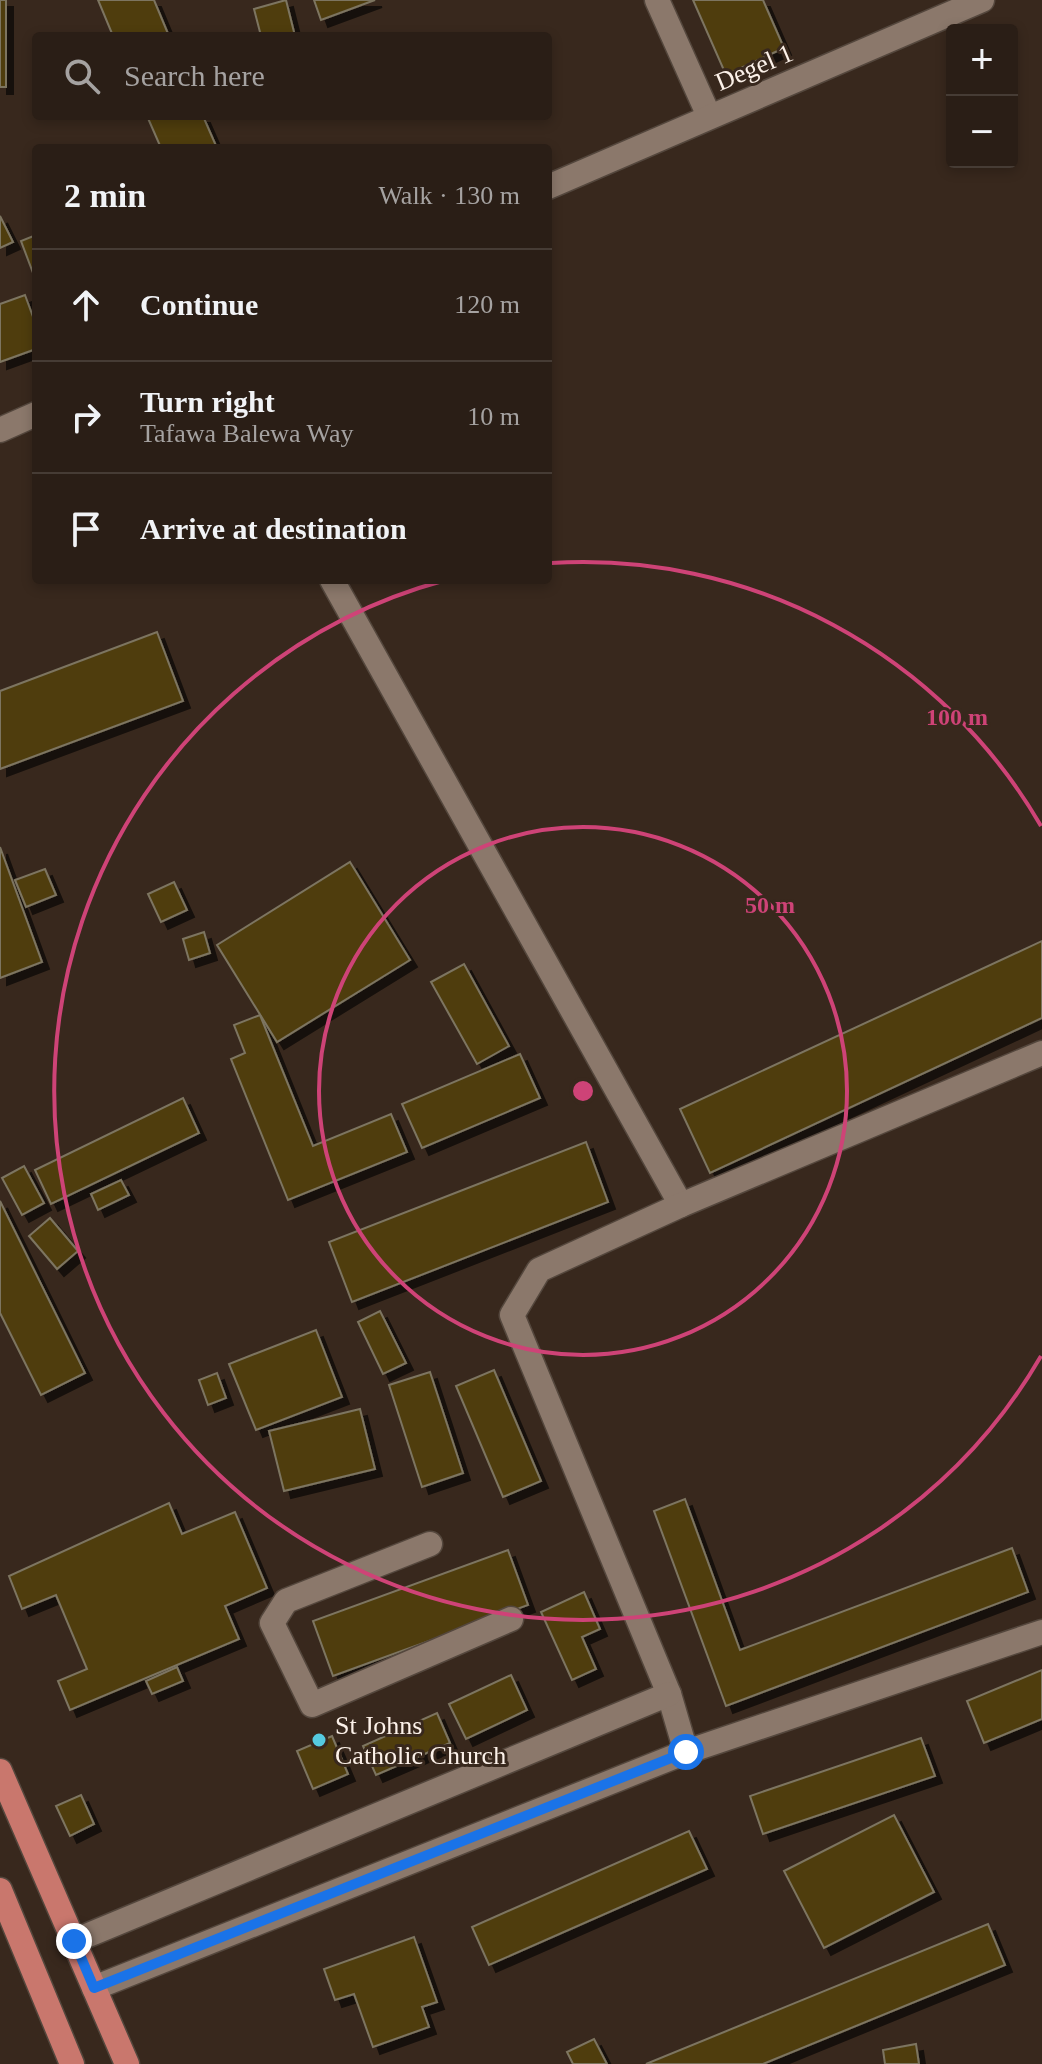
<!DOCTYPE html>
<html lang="en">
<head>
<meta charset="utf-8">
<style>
	body { margin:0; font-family:"Times New Roman",serif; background:#362b23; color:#f1f3f6 }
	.controls { position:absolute; right:24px; top:24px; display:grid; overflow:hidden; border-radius:8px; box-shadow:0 4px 12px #0003 }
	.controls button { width:72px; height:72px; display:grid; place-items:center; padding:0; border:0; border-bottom:2px solid #463c35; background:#2a1e16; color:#f1f3f6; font:40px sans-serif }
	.stop { position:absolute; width:24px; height:24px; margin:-18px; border:6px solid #1a73e8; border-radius:50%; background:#fff }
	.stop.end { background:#1a73e8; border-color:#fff; box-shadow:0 2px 8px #0008 }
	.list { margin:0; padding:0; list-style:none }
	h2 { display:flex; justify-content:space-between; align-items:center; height:104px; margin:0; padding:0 32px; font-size:34px }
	h2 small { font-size:26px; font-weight:400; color:#a5a2a1 }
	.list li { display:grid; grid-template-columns:52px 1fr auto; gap:24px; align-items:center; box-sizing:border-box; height:112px; padding:0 32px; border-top:2px solid #463c35 }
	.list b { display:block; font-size:30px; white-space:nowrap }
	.list p { margin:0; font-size:26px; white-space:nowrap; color:#a5a2a1 }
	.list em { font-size:26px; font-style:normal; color:#a5a2a1 }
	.icon { flex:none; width:44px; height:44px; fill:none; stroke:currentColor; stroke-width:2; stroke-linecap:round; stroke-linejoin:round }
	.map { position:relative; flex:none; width:1042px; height:2064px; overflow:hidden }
	.search { position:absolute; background:#2a1e16; box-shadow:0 4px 12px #0003; left:32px; top:32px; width:520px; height:88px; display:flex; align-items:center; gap:20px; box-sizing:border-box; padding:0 28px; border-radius:8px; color:#a5a2a1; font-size:30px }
	.panel { position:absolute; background:#2a1e16; box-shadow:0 4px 12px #0003; left:32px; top:144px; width:520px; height:440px; border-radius:8px }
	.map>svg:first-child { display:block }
	.building { fill:#4f3e11; stroke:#7d7561; stroke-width:2; filter:url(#shadow) }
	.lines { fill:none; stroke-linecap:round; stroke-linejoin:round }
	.minor-casing { stroke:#54473d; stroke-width:27 }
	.major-casing { stroke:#54473d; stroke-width:27 }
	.minor { stroke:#8b786b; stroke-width:24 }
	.major { stroke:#c9776d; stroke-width:24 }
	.route { stroke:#1a73e8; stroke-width:10 }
	.ring { fill:none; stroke:#ce4377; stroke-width:4 }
	.poi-dot { fill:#55cadf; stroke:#38281d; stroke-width:3 }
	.labels { text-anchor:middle; stroke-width:6; stroke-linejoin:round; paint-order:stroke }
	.street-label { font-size:26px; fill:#fcf1e9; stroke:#38281d }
	.poi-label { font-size:26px; fill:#fcf1e9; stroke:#38281d; text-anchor:start }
	.centre { fill:#ce4377; stroke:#38281d; stroke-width:4 }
	.ring-label { font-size:24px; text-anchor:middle; font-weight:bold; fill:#ce4377; stroke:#38281d; stroke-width:6; stroke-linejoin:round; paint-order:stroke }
</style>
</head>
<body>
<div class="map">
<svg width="1042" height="2064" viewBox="0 0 1042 2064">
	<defs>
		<filter id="shadow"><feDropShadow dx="7" dy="7" stdDeviation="0" flood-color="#0009"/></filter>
	</defs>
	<rect width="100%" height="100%" fill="#38281d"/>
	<!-- building -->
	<g class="building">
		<rect x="0" y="0" width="6" height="87"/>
		<path d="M98,0h56l15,36h-56z"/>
		<path d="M286,0l9,36h-34l-7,-27z"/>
		<path d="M314,0h61l-54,20z"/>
		<path d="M693,0h70l21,48 -58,27z"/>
		<path d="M147,116h56l14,32h-56z"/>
		<path d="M0,216l13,26 -13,6z"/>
		<path d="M36,235v46l-15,-40z"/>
		<path d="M25,295l11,30v24l-36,13v-58z"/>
		<path d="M157,632l26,69 -183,68v-78z"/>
		<path d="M0,847l42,115 -42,16z"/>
		<path d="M350,862l60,98 -133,82 -60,-97z"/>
		<path d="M45,869l11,26 -30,12 -11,-27z"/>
		<path d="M174,882l13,28 -26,12 -13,-28z"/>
		<path d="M204,932l6,21 -21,7 -6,-21z"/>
		<path d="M1042,941v77l-332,155 -30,-64z"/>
		<path d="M464,964l45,82 -32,18 -46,-82z"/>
		<path d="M260,1015l53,131 78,-32 16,38 -119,48 -57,-141 14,-6 -11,-28z"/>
		<path d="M520,1054l20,44 -118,50 -20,-44z"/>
		<path d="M183,1098l16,35 -148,71 -16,-34z"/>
		<path d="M586,1142l22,60 -256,100 -23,-60z"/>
		<path d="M24,1166l20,37 -22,12 -20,-37z"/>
		<path d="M121,1180l8,15 -31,15 -7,-16z"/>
		<path d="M0,1201l85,172 -44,22 -41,-82z"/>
		<path d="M50,1218l28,33 -21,18 -28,-33z"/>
		<path d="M380,1311l26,52 -23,11 -25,-52z"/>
		<path d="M316,1330l26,67 -86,33 -27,-66z"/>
		<path d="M494,1370l47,111 -38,16 -47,-111z"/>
		<path d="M430,1372l33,101 -41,14 -33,-102z"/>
		<path d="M217,1373l9,25 -18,7 -9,-25z"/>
		<path d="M360,1409l15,60 -91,22 -15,-60z"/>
		<path d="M685,1499l55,151 272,-102 16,44 -302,114 -72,-195z"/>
		<path d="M169,1503l13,31 53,-22 32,76 -42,18 14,33 -169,71 -12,-29 29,-12 -31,-74 -34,14 -13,-33z"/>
		<path d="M508,1550l20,55 -195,71 -20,-55z"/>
		<path d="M584,1592l16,37 -18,8 14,32 -24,11 -31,-68z"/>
		<path d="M177,1667l6,14 -31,13 -6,-13z"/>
		<path d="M1042,1670v49l-58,24 -17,-42z"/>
		<path d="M511,1675l16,35 -61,29 -17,-35z"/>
		<path d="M437,1713l13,30 -74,32 -13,-29z"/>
		<path d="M332,1736l16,38 -35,15 -16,-38z"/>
		<path d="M921,1738l14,38 -172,58 -13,-38z"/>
		<path d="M81,1795l13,29 -24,12 -14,-30z"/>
		<path d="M894,1815l40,77 -110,56 -40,-77z"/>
		<path d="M689,1831l18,38 -218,96 -17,-38z"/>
		<path d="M988,1924l17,41 -242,99h-117z"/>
		<path d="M414,1937l23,65 -15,5 7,20 -56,20 -19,-53 -19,6 -11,-31z"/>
		<path d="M594,2039l13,25h-34l-6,-12z"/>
		<path d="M916,2044l3,20h-34l-2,-14z"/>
	</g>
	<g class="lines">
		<defs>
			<g id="minor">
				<path d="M657,0l52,116"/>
				<path d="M548,187l434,-187"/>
				<path d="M0,430l36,-16"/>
				<path d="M332,580l349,625"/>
				<path d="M430,1544l-144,57 -14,22 40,82 199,-86"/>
				<path d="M686,1752l-17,-58 -157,-379 27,-45 142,-65 361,-152"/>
				<path d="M74,1941l595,-247"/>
				<path d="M94,1988l592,-236 356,-120"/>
			</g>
			<g id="major">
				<path d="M0,1771l127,293"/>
				<path d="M0,1890l72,174"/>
			</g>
		</defs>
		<!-- minor casing -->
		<use href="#minor" class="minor-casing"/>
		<!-- major casing -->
		<use href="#major" class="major-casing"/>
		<!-- minor -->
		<use href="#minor" class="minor"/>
		<!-- major -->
		<use href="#major" class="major"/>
	</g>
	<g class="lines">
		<!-- route -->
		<path class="route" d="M74,1941l20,47 592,-236"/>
	</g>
	<!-- distance rings -->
	<g class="ring">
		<circle cx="583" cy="1091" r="264"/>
		<path d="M1041 1356A529 529 0 1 1 446 580M551 563A529 529 0 0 1 1041 826"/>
	</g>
	<!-- markers -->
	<circle class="poi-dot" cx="319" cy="1740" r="8"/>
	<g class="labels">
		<!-- street labels -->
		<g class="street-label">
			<text transform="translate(754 67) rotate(-23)" y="9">Degel 1</text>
		</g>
		<!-- poi labels -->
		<g class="poi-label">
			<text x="335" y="1734">St Johns<tspan x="335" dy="30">Catholic Church</tspan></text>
		</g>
	</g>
	<circle cx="583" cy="1091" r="12" class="centre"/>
	<g class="ring-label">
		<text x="957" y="725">100 m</text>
		<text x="770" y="913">50 m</text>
	</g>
</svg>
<div class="controls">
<button>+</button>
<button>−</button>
</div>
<div class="stop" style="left:686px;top:1752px"></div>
<div class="stop end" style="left:74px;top:1941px"></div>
<div class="search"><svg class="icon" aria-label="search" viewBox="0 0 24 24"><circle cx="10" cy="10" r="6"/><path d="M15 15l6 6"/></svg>Search here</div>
<section class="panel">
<h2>2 min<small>Walk · 130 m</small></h2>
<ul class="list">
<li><svg class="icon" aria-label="ahead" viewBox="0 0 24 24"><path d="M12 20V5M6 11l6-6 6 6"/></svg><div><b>Continue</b></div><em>120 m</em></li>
<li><svg class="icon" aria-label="right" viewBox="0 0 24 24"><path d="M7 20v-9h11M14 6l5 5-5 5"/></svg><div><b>Turn right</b><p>Tafawa Balewa Way</p></div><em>10 m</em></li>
<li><svg class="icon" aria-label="arrive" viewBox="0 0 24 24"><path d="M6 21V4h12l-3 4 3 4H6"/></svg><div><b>Arrive at destination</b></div></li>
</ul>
</section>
</div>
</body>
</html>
